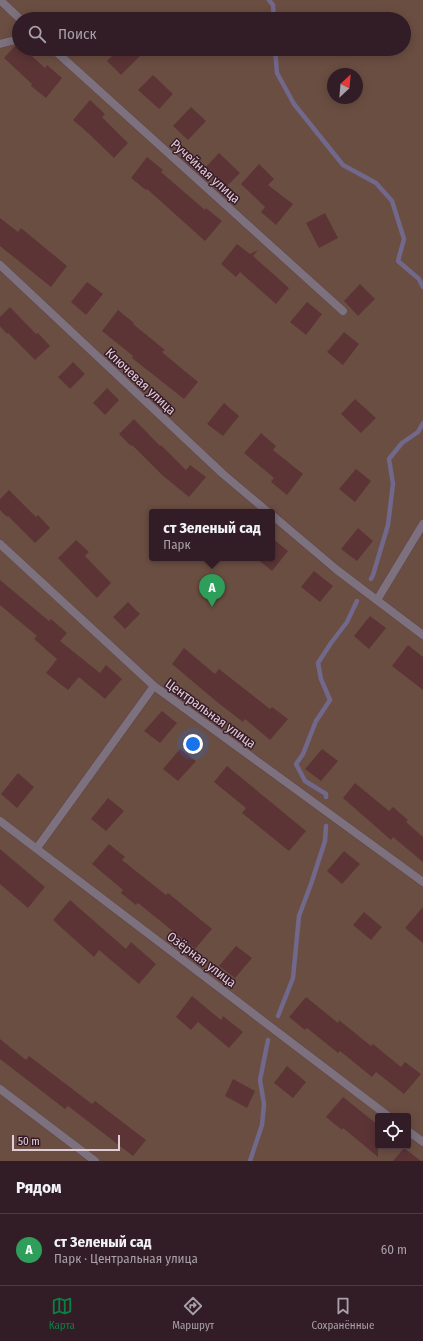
<!DOCTYPE html>
<html lang="ru">
<head>
<meta charset="utf-8">
<style>
	body { margin:0; font-family:"Fira Sans Condensed",sans-serif; background:#3a252e; color:#f1f3f6 }
	.controls { position:absolute; right:12px; bottom:12px; display:grid; overflow:hidden; border-radius:4px; box-shadow:0 2px 10px #0003 }
	.controls button { width:36px; height:36px; display:grid; place-items:center; padding:0; border:0; border-bottom:1px solid #4d3a43; background:#321c26; color:#f1f3f6; font:20px sans-serif }
	.compass { position:absolute; left:327px; top:68px; width:36px; height:36px; border-radius:50%; background:#321c26; box-shadow:0 2px 10px #0003; rotate:26deg }
	.scale { position:absolute; left:12px; bottom:10px; width:108px; box-sizing:border-box; padding-left:4px; border:2px solid #e1cdd6; border-top:0; font-size:11px; line-height:14px; white-space:nowrap; color:#e1cdd6; -webkit-text-stroke:3px #371b29; paint-order:stroke }
	.you { position:absolute; left:193px; top:744px; width:14px; height:14px; margin:-10px; border:3px solid #fff; border-radius:50%; background:#1a73e8; box-shadow:0 0 0 6px #1a73e833 }
	.badge { display:grid; place-items:center; width:26px; height:26px; border-radius:50%; background:#0b8043; color:#fff; font-size:13px; font-weight:700 }
	.pin { position:absolute; translate:-50% -33px; filter:drop-shadow(0 1px 2px #0008) }
	.pin::after { content:''; position:absolute; top:21px; width:14px; height:12px; background:inherit; clip-path:polygon(0 0,100% 0,50% 100%) }
	.popup { position:absolute; left:149px; top:509px; width:126px; height:52px; box-sizing:border-box; display:grid; place-content:center; border-radius:4px; background:#321c26; filter:drop-shadow(0 1px 3px #0005); font-size:13px; white-space:nowrap; color:#a8a1a7 }
	.popup b { font-size:15px; color:#f1f3f6 }
	.popup::after { content:''; position:absolute; left:50%; top:100%; margin-left:-8px; border:8px solid transparent; border-top-color:#321c26 }
	.list { margin:0; padding:0; list-style:none }
	h2 { display:flex; justify-content:space-between; align-items:center; height:52px; margin:0; padding:0 16px; font-size:17px }
	h2 small { font-size:13px; font-weight:400; color:#a8a1a7 }
	.list li { display:grid; grid-template-columns:26px 1fr auto; gap:12px; align-items:center; box-sizing:border-box; height:72px; padding:0 16px; border-top:1px solid #4d3a43 }
	.list b { display:block; font-size:15px; white-space:nowrap }
	.list p { margin:0; font-size:13px; white-space:nowrap; color:#a8a1a7 }
	.list em { font-size:13px; font-style:normal; color:#a8a1a7 }
	.icon { flex:none; width:22px; height:22px; fill:none; stroke:currentColor; stroke-width:2; stroke-linecap:round; stroke-linejoin:round }
	.map { position:relative; flex:none; width:423px; height:1161px; overflow:hidden }
	.search { position:absolute; background:#321c26; box-shadow:0 2px 10px #0003; left:12px; right:12px; top:12px; height:44px; display:flex; align-items:center; gap:10px; box-sizing:border-box; padding:0 14px; border-radius:22px; color:#a8a1a7; font-size:15px }
	.sheet { height:124px; background:#321c26 }
	nav { display:flex; justify-content:space-around; align-items:center; box-sizing:border-box; height:56px; border-top:1px solid #4d3a43; background:#321c26; font-size:11px; color:#a8a1a7 }
	nav a { display:grid; justify-items:center; gap:2px }
	nav .on { color:#0b8043 }
	.map>svg:first-child { display:block }
	.green { fill:#6b4e42; fill-rule:evenodd }
	.lines { fill:none; stroke-linecap:round; stroke-linejoin:round }
	.stream { stroke:#72688c; stroke-width:4.5 }
	.building { fill:#5c3436 }
	.minor-casing { stroke:#5f4350; stroke-width:9 }
	.minor { stroke:#7c717d; stroke-width:8 }
	.labels { text-anchor:middle; stroke-width:3; stroke-linejoin:round; paint-order:stroke }
	.street-label { font-size:13px; fill:#e1cdd6; stroke:#371b29 }
</style>
</head>
<body>
<div class="map">
<svg width="423" height="1161" viewBox="0 0 423 1161">
	<rect width="100%" height="100%" fill="#422533"/>
	<!-- green -->
	<path class="green" d="M0,0h423v1161h-423zM19,19h385v30h-385zM333,74h24v24h-24zM152,512h120v46h-120zM378,1116h30v30h-30z"/>
	<g class="lines">
		<!-- stream -->
		<g class="stream">
			<path d="M269,0l4,5 1,14"/>
			<path d="M275,49l2,24 17,31 49,61 33,18 16,18 12,38 -6,22 21,18 4,8"/>
			<path d="M371,579l2,-4 15,-50 5,-41 -4,-25 13,-16 16,-11 5,-9"/>
			<path d="M326,797v-3l-21,-13 -9,-17 7,-10 13,-33 14,-21 -9,-21 -3,-16 13,-20 16,-21 10,-21"/>
			<path d="M278,1016l15,-38 6,-62 12,-32 14,-43 1,-15"/>
			<path d="M250,1161l12,-36 2,-21 -4,-24 8,-40"/>
		</g>
	</g>
	<!-- building -->
	<g class="building">
		<path d="M19,45v4h5l21,19 2,-3 15,13 -16,20 -15,-12 1,-2 -28,-26 11,-12z"/>
		<path d="M119,49h13l8,7 -19,19 -14,-14z"/>
		<path d="M153,75l20,19 -14,15 -21,-19z"/>
		<path d="M90,100l15,14 -3,3 26,26 -14,15 -26,-25 -15,-13z"/>
		<path d="M191,107l15,14 -18,19 -15,-14z"/>
		<path d="M219,153l21,20 -15,15 -20,-20z"/>
		<path d="M147,157l16,13 -2,2 44,38 1,-2 16,13 -17,20 -58,-52 -1,1 -15,-12z"/>
		<path d="M259,164l15,15 -6,6 25,19 -17,21 -15,-13 4,-5 -24,-23z"/>
		<path d="M325,213l13,25 -19,10 -13,-25z"/>
		<path d="M0,218l18,14 3,-4 46,38 -16,21 -51,-41z"/>
		<path d="M237,244l13,10 8,-4 -5,6 36,32 -13,16 -36,-32 -4,5 -15,-13z"/>
		<path d="M87,282l16,12 -17,21 -15,-13z"/>
		<path d="M360,284l15,15 -17,17 -14,-15z"/>
		<path d="M307,302l15,12 -16,21 -16,-13z"/>
		<path d="M10,307l26,27 2,-1 12,13 -15,14 -27,-27 -1,1 -7,-8v-9z"/>
		<path d="M118,310l16,13 -1,1 32,26 -3,2 36,30 -14,17 -52,-41 1,-2 -31,-25z"/>
		<path d="M344,332l15,12 -16,21 -16,-13z"/>
		<path d="M73,362l12,12 -15,15 -12,-12z"/>
		<path d="M107,388l12,12 -14,15 -12,-12z"/>
		<path d="M355,399l21,19 -15,15 -20,-19z"/>
		<path d="M224,403l15,13 -16,20 -16,-12z"/>
		<path d="M134,419l26,27 1,-1 25,25 4,-5 16,12 -17,20 -27,-22 -30,-30 -1,1 -12,-12z"/>
		<path d="M261,433l15,13 -3,4 30,24 -16,21 -16,-13 3,-4 -30,-25z"/>
		<path d="M356,469l15,12 -16,21 -16,-13z"/>
		<path d="M9,490l27,27 2,-2 12,13 -15,15 -27,-27 -1,1 -7,-7v-11z"/>
		<path d="M358,528l15,13 -16,20 -16,-12z"/>
		<path d="M272,538l16,13 -16,20 -16,-13h16z"/>
		<path d="M76,540l13,12 -4,4 26,27 -14,15 -39,-40z"/>
		<path d="M314,571l19,15 -13,16 -19,-15z"/>
		<path d="M0,580l49,41 2,-2 16,14 -7,8 40,32 6,-8 16,14 -17,20 -26,-22 -11,13 -22,-17 11,-14 -23,-20 3,-3 -37,-31z"/>
		<path d="M128,602l12,12 -15,15 -12,-12z"/>
		<path d="M370,616l16,12 -17,21 -15,-13z"/>
		<path d="M408,645l15,12v33l-31,-24z"/>
		<path d="M184,648l31,26 4,-5 51,40 2,-2 16,12 -18,21 -25,-21 -2,3 -26,-20 -45,-38z"/>
		<path d="M162,711l15,12 -17,20 -16,-12z"/>
		<path d="M180,749l16,12 -18,20 -15,-12z"/>
		<path d="M322,749l16,12 -17,20 -16,-12z"/>
		<path d="M227,766l79,65 -17,20 -47,-38 4,-5 -32,-26z"/>
		<path d="M18,773l16,14 -17,21 -16,-14z"/>
		<path d="M355,783l34,28 4,-4 15,13 -2,2 17,15v25l-30,-25 -2,3 -48,-42z"/>
		<path d="M108,798l16,13 -18,20 -15,-12z"/>
		<path d="M109,844l16,13 -3,3 44,35 2,-2 44,36 -17,20 -57,-46 -2,2 -15,-12 2,-3 -31,-26z"/>
		<path d="M0,849l45,38 -17,21 -28,-24z"/>
		<path d="M344,851l16,13 -18,20 -15,-13z"/>
		<path d="M70,900l56,49 5,-7 25,22 -17,20 -40,-34 -5,7 -41,-37z"/>
		<path d="M423,907v36l-18,-15z"/>
		<path d="M364,912l18,15 -11,13 -18,-15z"/>
		<path d="M236,946l16,12 -17,20 -16,-12z"/>
		<path d="M192,996l29,24 2,-4 20,16 -14,16 -31,-26 -7,8 -15,-13z"/>
		<path d="M306,997l32,26 1,-3 32,26 2,-2 28,23 4,-5 16,12 -17,20 -28,-22 -4,5 -32,-26 -2,2 -31,-25 -2,2 -16,-13z"/>
		<path d="M0,1039l26,21 3,-4 63,48 3,-3 51,39 -13,16 -65,-50 -3,3 -65,-50z"/>
		<path d="M287,1066l19,16 -13,16 -19,-15z"/>
		<path d="M233,1079l22,12 -8,17 -22,-12z"/>
		<path d="M343,1097l35,28v32l-35,-29 -1,2 -16,-13z"/>
		<path d="M404,1148l17,13h-28z"/>
	</g>
	<g class="lines">
		<defs>
			<g id="minor">
				<path d="M0,0l20,19"/>
				<path d="M0,44l19,-5"/>
				<path d="M53,49l290,262"/>
				<path d="M0,265l223,209 45,38"/>
				<path d="M272,515l65,55 86,65"/>
				<path d="M0,544l154,142 269,196"/>
				<path d="M377,600l46,-76"/>
				<path d="M0,821l388,295"/>
				<path d="M37,848l117,-162"/>
				<path d="M0,1089l95,72"/>
				<path d="M408,1131l15,11"/>
			</g>
		</defs>
		<!-- minor casing -->
		<use href="#minor" class="minor-casing"/>
		<!-- minor -->
		<use href="#minor" class="minor"/>
	</g>
	<g class="labels">
		<!-- street labels -->
		<g class="street-label">
			<text transform="translate(206 171) rotate(42)" y="5">Ручейная улица</text>
			<text transform="translate(141 381) rotate(43)" y="5">Ключевая улица</text>
			<text transform="translate(211 713) rotate(36)" y="5">Центральная улица</text>
			<text transform="translate(202 959) rotate(37)" y="5">Озёрная улица</text>
		</g>
	</g>
</svg>
<div class="controls">
<button><svg class="icon" aria-label="locate" viewBox="0 0 24 24"><circle cx="12" cy="12" r="6"/><path d="M12 2v4M12 18v4M2 12h4M18 12h4"/></svg></button>
</div>
<svg class="compass" viewBox="-18 -18 36 36"><path d="M0-13l5 13h-10z" fill="#e53935"/><path d="M0 13l5-13h-10z" fill="#a8a1a7"/></svg>
<div class="scale">50 m</div>
<div class="you"></div>
<div class="pin badge" style="left:212px;top:607px;background:#2e9e5b">A</div>
<div class="popup"><b>ст Зеленый сад</b>Парк</div>
<div class="search"><svg class="icon" aria-label="search" viewBox="0 0 24 24"><circle cx="10" cy="10" r="6"/><path d="M15 15l6 6"/></svg>Поиск</div>
</div>
<section class="sheet">
<h2>Рядом<small></small></h2>
<ul class="list">
<li><span class="badge" style="background:#2e9e5b">A</span><div><b>ст Зеленый сад</b><p>Парк · Центральная улица</p></div><em>60 m</em></li>
</ul>
</section>
<nav>
<a class="on"><svg class="icon" aria-label="map" viewBox="0 0 24 24"><path d="M3 6l6-2 6 2 6-2v14l-6 2-6-2-6 2zM9 4v14M15 6v14"/></svg>Карта</a>
<a><svg class="icon" aria-label="directions" viewBox="0 0 24 24"><path d="M12 3l9 9-9 9-9-9zM9 14v-3h6M13 9l2 2-2 2"/></svg>Маршрут</a>
<a><svg class="icon" aria-label="saved" viewBox="0 0 24 24"><path d="M7 4h10v16l-5-4-5 4z"/></svg>Сохранённые</a>
</nav>
</body>
</html>
